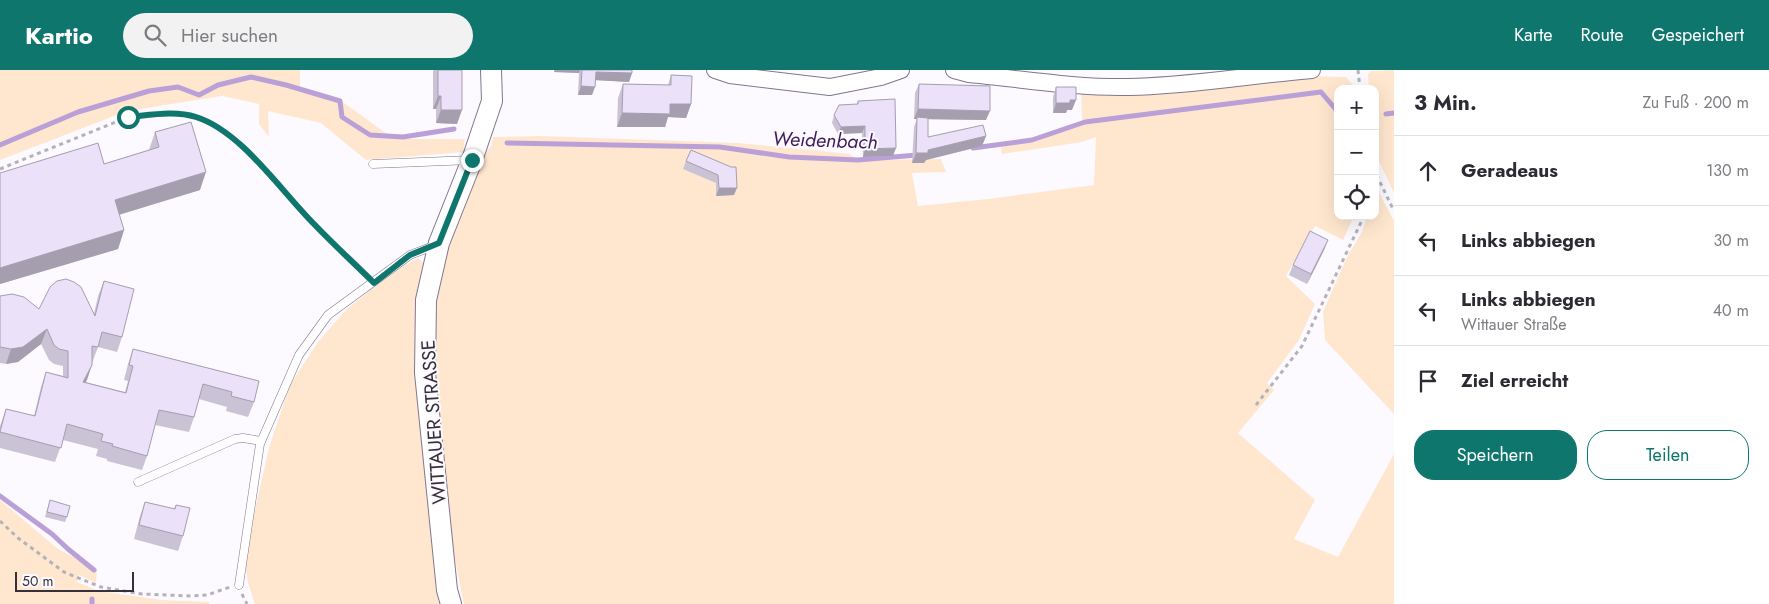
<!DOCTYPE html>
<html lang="de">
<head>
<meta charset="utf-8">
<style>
	body { margin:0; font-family:Jost,sans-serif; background:#f2f2f3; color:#2b2b33 }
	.controls { position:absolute; right:15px; top:15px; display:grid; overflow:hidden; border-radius:10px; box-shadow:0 5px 20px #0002 }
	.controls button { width:45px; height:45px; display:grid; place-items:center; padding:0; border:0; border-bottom:1px solid #e1e1e2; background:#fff; color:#2b2b33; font:25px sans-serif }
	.scale { position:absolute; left:15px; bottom:12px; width:119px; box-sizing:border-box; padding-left:5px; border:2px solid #35303a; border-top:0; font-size:14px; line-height:18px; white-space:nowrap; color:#35303a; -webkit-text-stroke:4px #fcf9ff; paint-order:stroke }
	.stop { position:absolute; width:15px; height:15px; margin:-11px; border:4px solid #0f766e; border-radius:50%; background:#fff }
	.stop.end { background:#0f766e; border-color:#fff; box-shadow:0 1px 5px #0008 }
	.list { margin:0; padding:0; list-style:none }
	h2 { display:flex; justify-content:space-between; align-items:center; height:65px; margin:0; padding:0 20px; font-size:21px }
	h2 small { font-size:16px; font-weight:400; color:#7c7c81 }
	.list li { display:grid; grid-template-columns:32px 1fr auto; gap:15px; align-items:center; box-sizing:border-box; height:70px; padding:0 20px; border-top:1px solid #e1e1e2 }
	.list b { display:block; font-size:19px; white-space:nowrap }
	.list p { margin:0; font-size:16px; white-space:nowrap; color:#7c7c81 }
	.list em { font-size:16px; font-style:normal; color:#7c7c81 }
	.actions { display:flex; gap:10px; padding:15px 20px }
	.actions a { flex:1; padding:11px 0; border:1px solid #0f766e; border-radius:20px; text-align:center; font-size:18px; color:#0f766e }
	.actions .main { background:#0f766e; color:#fff }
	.icon { flex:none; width:28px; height:28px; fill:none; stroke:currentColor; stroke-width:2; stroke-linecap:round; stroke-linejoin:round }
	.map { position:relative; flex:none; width:1394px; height:534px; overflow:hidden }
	header { display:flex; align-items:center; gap:30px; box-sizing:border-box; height:70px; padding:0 25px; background:#0f766e; color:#fff }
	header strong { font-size:24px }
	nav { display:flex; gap:28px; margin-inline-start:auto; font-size:18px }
	.search { width:350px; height:45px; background:#f2f2f3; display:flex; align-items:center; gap:12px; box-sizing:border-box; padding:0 18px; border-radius:28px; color:#7c7c81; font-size:19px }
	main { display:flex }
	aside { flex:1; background:#fff }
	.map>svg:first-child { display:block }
	.green { fill:#ffe7cf }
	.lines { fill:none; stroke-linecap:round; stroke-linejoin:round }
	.stream { stroke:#baa0d7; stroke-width:5 }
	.service-casing { stroke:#81768e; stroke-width:9 }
	.minor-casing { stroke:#81768e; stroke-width:18 }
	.tertiary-casing { stroke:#81768e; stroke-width:22 }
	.path { stroke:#b5b1b9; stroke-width:3; stroke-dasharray:4 4; stroke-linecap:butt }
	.service { stroke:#fff; stroke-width:8 }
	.minor { stroke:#fff; stroke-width:16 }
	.tertiary { stroke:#fff; stroke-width:20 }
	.wall { fill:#cac2d5 }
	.shaded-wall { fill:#a49eae }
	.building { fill:#ebe1f8; stroke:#a49eae }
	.route { stroke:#0f766e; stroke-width:6 }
	.labels { text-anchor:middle; stroke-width:4; stroke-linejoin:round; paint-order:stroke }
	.street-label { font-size:19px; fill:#35303a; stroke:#fcf9ff }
	.water-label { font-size:20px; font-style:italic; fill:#3e1a5b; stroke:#fcf9ff }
</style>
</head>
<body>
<header>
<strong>Kartio</strong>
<div class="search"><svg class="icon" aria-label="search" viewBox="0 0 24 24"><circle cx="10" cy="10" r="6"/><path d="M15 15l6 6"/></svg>Hier suchen</div>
<nav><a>Karte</a><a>Route</a><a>Gespeichert</a></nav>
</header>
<main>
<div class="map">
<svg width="1394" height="534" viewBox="0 0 1394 534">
	<rect width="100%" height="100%" fill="#fcf9ff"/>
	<!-- green -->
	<g class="green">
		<path d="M0,0h300v19l40,11 54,39h71l-2,13 -97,8 -45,-37 -53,-12 1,26 -10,-13v-20l-37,-8 -95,15 -127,49z"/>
		<path d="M1394,0v123l-16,-34 -3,-18v-52h-6l-1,-15 3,-3z"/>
		<path d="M1298,6l48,1 7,8v4h-15v127h16l-11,24 -28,-14 -29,50 29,28 -16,36 -32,43 7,7 -36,43 77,67 -21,39 44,18 56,-103v150h-930l-13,-64 -15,-150 -2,-36v-52l20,-84 21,-53 16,-19 2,-9 47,-1 198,7 112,11 8,6 83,-1 5,13 -34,1 6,33 70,-7 106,-14 2,-48 -14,5 -80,12 -2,-11 31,-4 51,-18 -1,-31z"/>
		<path d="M1377,119l17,32v193l-69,-74 -2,-28 23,-53 16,-27 5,-16h8v-23z"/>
		<path d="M418,188l8,7 22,339h-193l-7,-21 -4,-25 25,-110 21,-63 28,-43 28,-32 46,-38z"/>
		<path d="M0,430l58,49 39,20 -1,14 -17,-8 -2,7 22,9 62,9 47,2 2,2h-210z"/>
	</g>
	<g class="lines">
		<!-- stream -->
		<g class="stream">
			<path d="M1386,44l8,-1"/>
			<path d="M507,73l213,4 69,10 69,3 59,-5"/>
			<path d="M0,75l78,-33 71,-21 29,-4 21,8 19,-10 33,-8 35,8 54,16 2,16 28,18 33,2 51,-8"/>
			<path d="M973,78l59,-8 53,-18 236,-30 17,20"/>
			<path d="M0,426l52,38 16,15 26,21"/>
			<path d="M92,534v-5"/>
		</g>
		<defs>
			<g id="service">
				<path d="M373,94l98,-4"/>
				<path d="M138,412l97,-43 8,-1 18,3"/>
				<path d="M239,515l21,-141 39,-89 29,-40 82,-60 26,-10"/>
			</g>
			<g id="minor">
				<path d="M715,0l15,5 100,12 51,-10 20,-7"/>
				<path d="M954,0l15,4c53,5 106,14 160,13 61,-1 122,-12 183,-17"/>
			</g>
			<path id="tertiary" d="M451,534l-4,-14 -22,-217 1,-73 13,-57 33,-83 20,-59 -1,-31"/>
		</defs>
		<!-- service casing -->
		<use href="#service" class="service-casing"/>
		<!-- minor casing -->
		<use href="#minor" class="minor-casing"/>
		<!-- tertiary casing -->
		<use href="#tertiary" class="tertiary-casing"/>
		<!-- path -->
		<g class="path">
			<path d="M1358,0l2,19"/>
			<path d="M1375,97l3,11 16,33"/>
			<path d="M0,99l128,-52 39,-4 29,3 29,15 20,19 68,74 52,50"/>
			<path d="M1375,115l2,-7"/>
			<path d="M1256,335l46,-59 62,-130"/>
			<path d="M0,451l18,17 46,34 37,15 41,7 48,2 17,-1 23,-8"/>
			<path d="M242,524l5,10"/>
		</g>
		<!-- service -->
		<use href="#service" class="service"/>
		<!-- minor -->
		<use href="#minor" class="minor"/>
		<!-- tertiary -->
		<use href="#tertiary" class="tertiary"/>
	</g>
	<!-- wall -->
	<g class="wall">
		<path d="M433,0h29l-5,54 -21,-1v-14h-3z"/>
		<path d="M554,0h78v3l-3,9 -33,-2 -4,15h-14l1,-22 -25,-1z"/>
		<path d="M671,5l20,29 -5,14 -18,-1 -3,10h-48l1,-29 5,-14 45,1z"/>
		<path d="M919,14l67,36 -58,-1v18l58,-1 -4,10 -56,14 -2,3h-12l2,-36 3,-8h-3l1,-26z"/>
		<path d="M1056,17l16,23h-5l-1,3h-13v-16z"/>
		<path d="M858,31l35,55 -30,1 -1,-24 -24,1 -6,-11 2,-8 23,-11z"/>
		<path d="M155,62l45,58 -81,25 5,15 -6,19 -118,35v-111l104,-9 45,-14z"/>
		<path d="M686,91l45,6 3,28 -18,1v-13l-33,-14z"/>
		<path d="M1328,170l-4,10 -17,34 -18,-9 4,-10z"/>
		<path d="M104,211l18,56 -5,15 -19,-5 -13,35 40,10 3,-11 -4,-1 4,-16 5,-15 126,32 -5,21 -6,15 -22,-6 1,-4 -28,-8 -5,18 -5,15 -34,-7 -8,31 -5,14 -35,-9v-2l-11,-3 2,-7 -35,-9 -8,22 -55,-14v-22l6,-17 28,7 7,-29 5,-15 17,4v-10l-9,-2 -5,-4 -8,-16 -23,18 -12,2 -6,-1v-67l39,13 55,5 4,-18z"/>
		<path d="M50,430l17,17 -2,5 -20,-5z"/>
		<path d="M145,432l29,7 2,-4 7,31 -5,15 -44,-12 6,-23z"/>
	</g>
	<!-- shaded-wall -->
	<g class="shaded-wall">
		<path d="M555,0h25l-1,3 -25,-1z"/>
		<path d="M596,2l36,1 -3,9 -36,-2z"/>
		<path d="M581,16l14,1 -3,8h-14z"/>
		<path d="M438,26h3l-5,13h-3z"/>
		<path d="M1070,30h6l-4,10h-5l-1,3h-13l3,-10z"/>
		<path d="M670,34h21l-5,14 -18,-1 -3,10h-48l5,-14z"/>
		<path d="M918,39l72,2 -4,9 -72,-1z"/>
		<path d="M441,40h21l-5,14 -21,-1z"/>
		<path d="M865,56l-3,7 -24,1 3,-7z"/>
		<path d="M986,66l-4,10 -56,14 -2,3h-12l4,-10z"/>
		<path d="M896,78l-3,8 -30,1 2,-8z"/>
		<path d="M206,102l-6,18 -92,28 7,-18z"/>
		<path d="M719,118h18l-3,7 -18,1z"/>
		<path d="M124,160l-6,19 -118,35v-16z"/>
		<path d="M1328,170l-4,10 -17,34 4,-10z"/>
		<path d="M47,259l-6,15 -23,18 -12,2 5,-15z"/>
		<path d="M92,295l-5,15 -9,16 5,-14z"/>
	</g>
	<!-- building -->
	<g class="building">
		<path d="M438,0h24v40h-21v-14h-3z"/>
		<path d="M582,0h50v3l-36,-1 -1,15 -14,-1z"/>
		<path d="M671,5l21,1 -1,28h-21v10l-48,-1 1,-29 48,1z"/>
		<path d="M919,14l71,2v25l-72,-2z"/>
		<path d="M1056,17h20v13h-6v3h-14z"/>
		<path d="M895,29l1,49 -31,1v-23l-24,1 -7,-12 5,-10 19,-1v-3z"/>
		<path d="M917,47l11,1v19l55,-12 3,11 -58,14v3h-12z"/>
		<path d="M191,52l15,50 -91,28 9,30 -124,38v-95l98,-30 6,21 55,-17 -4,-15z"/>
		<path d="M691,80l40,17h5l1,21h-18l-1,-13 -32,-14z"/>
		<path d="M1310,161l18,9 -17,34 -18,-9z"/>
		<path d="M66,209l8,3 7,5 14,29 9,-35 30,8 -12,48 -20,-5 -4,15 -6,-1v19l-9,17 43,11 7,-27 -4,-1 4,-16 126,32 -5,21 -23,-6 1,-4 -29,-8 -9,33 -35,-7 -12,46 -35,-10 1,-2 -12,-3 2,-7 -36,-10 -6,24 -61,-16 6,-23 29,7 11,-44 22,6v-27l-9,-2 -5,-4 -7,-16 -24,18 -12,2 -11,-2v-51l12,-2 12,3 15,12 11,-22 7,-6z"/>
		<path d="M50,430l20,6 -3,11 -20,-5z"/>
		<path d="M145,432l30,7 1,-4 14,3 -7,28 -44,-11z"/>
	</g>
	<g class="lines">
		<!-- route -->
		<path class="route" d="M128,47c22,-2 47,-7 68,0 45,14 85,74 118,107 19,20 40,39 60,59l36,-28 29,-12 33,-83"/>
	</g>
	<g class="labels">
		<!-- street labels -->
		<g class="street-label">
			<text transform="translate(433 352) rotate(-94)" y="7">WITTAUER STRASSE</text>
		</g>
		<!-- water labels -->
		<g class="water-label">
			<text transform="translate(825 70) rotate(2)" y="7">Weidenbach</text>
		</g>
	</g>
</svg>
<div class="controls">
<button>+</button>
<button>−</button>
<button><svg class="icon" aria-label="locate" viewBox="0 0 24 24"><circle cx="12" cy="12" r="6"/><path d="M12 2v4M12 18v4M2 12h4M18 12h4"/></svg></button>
</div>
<div class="scale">50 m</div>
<div class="stop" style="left:128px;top:47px"></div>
<div class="stop end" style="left:472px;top:90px"></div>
</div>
<aside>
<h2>3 Min.<small>Zu Fuß · 200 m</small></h2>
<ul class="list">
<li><svg class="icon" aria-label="ahead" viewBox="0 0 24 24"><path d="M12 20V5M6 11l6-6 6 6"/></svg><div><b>Geradeaus</b></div><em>130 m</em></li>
<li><svg class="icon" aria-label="left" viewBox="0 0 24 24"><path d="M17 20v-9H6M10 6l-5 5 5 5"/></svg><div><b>Links abbiegen</b></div><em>30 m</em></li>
<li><svg class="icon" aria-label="left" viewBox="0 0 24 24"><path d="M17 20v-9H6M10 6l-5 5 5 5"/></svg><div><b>Links abbiegen</b><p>Wittauer Straße</p></div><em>40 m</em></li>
<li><svg class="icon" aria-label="arrive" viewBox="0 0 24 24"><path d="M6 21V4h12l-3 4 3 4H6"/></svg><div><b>Ziel erreicht</b></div></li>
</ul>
<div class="actions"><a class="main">Speichern</a><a>Teilen</a></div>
</aside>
</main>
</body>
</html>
